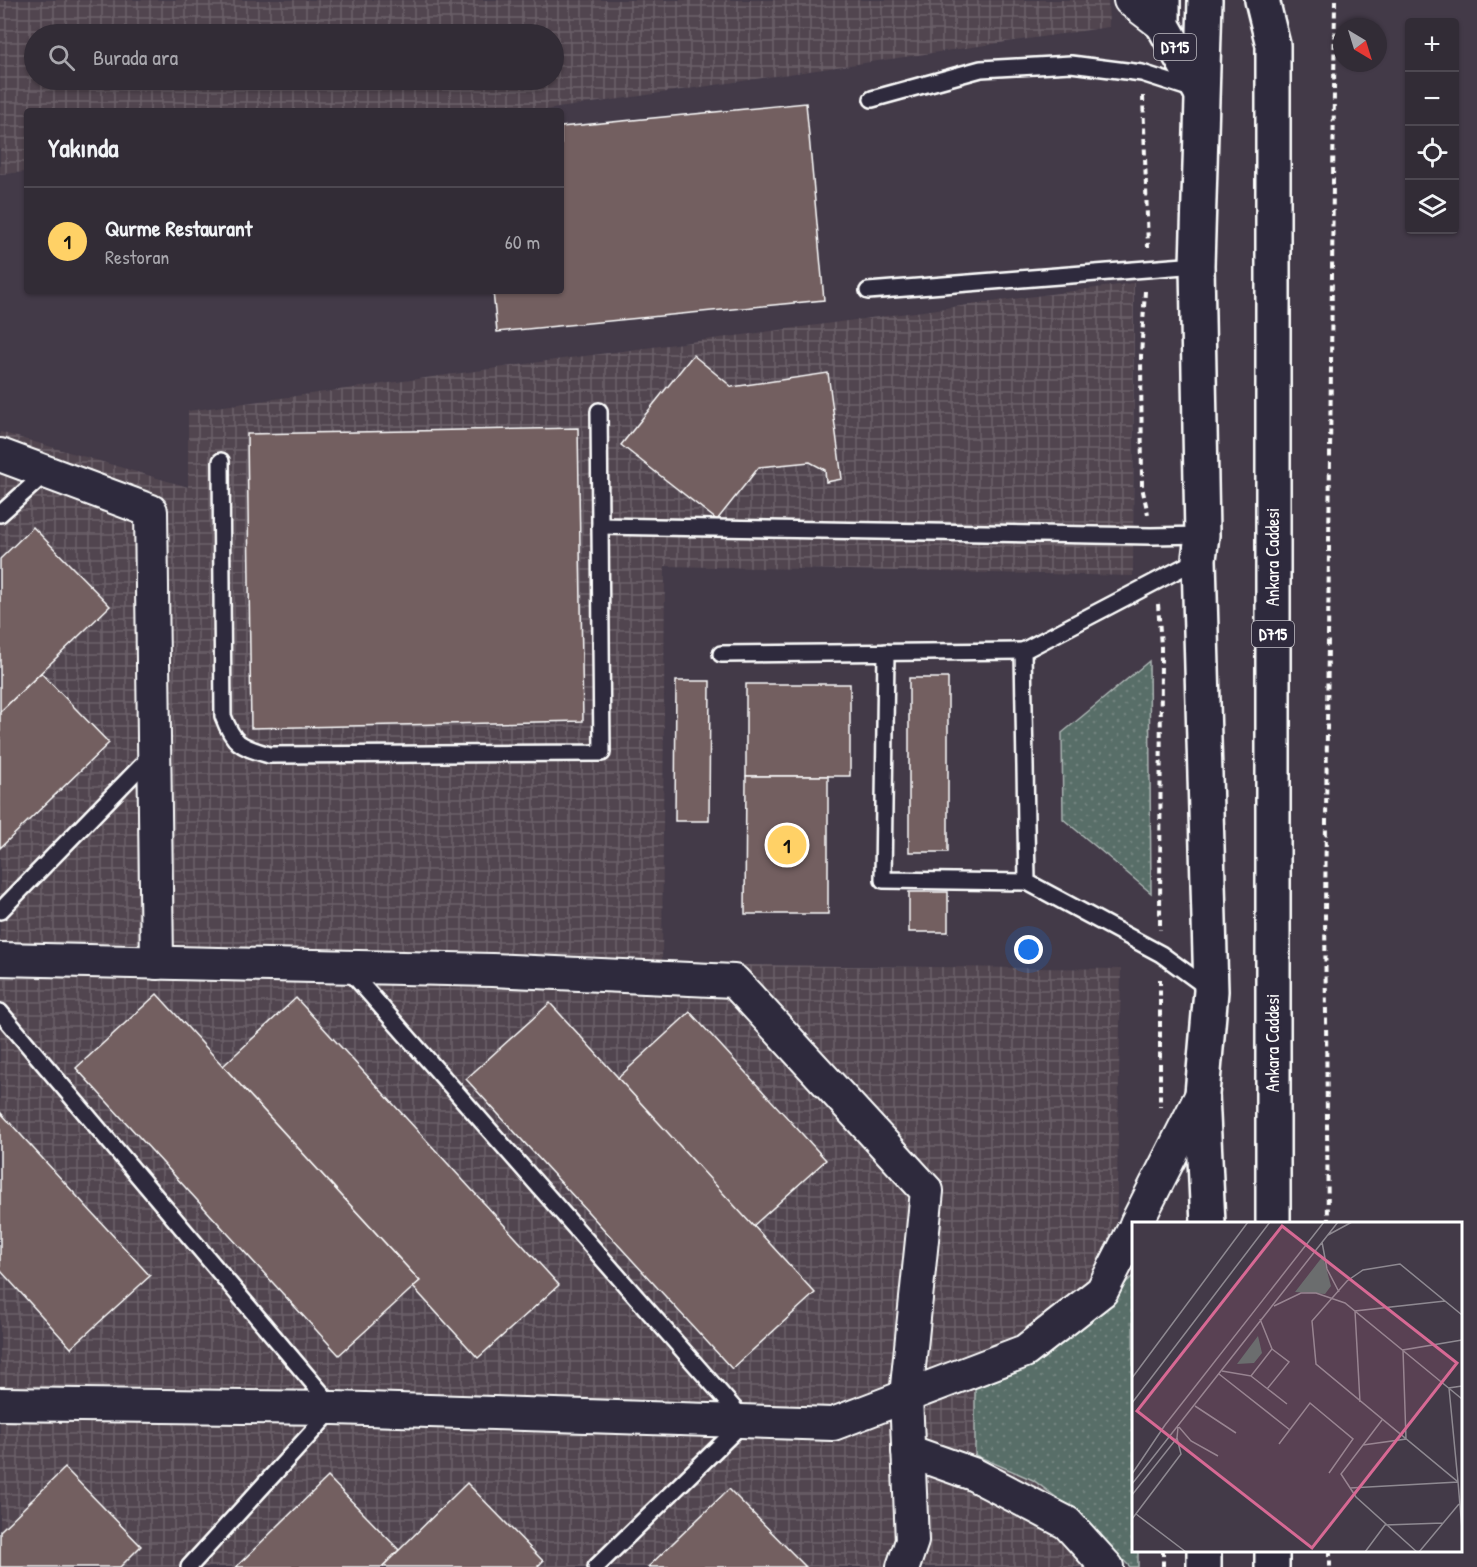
<!DOCTYPE html>
<html lang="tr">
<head>
<meta charset="utf-8">
<style>
	body { margin:0; font-family:"Patrick Hand",sans-serif; background:#3a343e; color:#f1f3f6 }
	.controls { position:absolute; right:18px; top:18px; display:grid; overflow:hidden; border-radius:6px; box-shadow:0 2px 4px #0004 }
	.controls button { width:54px; height:54px; display:grid; place-items:center; padding:0; border:0; border-bottom:2px solid #4d4851; background:#322c36; color:#f1f3f6; font:30px sans-serif }
	.compass { position:absolute; left:1333px; top:18px; width:54px; height:54px; border-radius:50%; background:#322c36; box-shadow:0 2px 4px #0004; rotate:142deg }
	.you { position:absolute; left:1029px; top:950px; width:21px; height:21px; margin:-15px; border:4px solid #fff; border-radius:50%; background:#1a73e8; box-shadow:0 0 0 9px #1a73e833 }
	.badge { display:grid; place-items:center; width:39px; height:39px; border-radius:50%; background:#ffd166; color:#111; font-size:20px; font-weight:700 }
	.pin { position:absolute; translate:-50% -50%; border:3px solid #fff; box-shadow:0 2px 6px #0006 }
	.list { margin:0; padding:0; list-style:none }
	h2 { display:flex; justify-content:space-between; align-items:center; height:78px; margin:0; padding:0 24px; font-size:26px }
	h2 small { font-size:20px; font-weight:400; color:#a8a7ad }
	.list li { display:grid; grid-template-columns:39px 1fr auto; gap:18px; align-items:center; box-sizing:border-box; height:108px; padding:0 24px; border-top:2px solid #4d4851 }
	.list b { display:block; font-size:22px; white-space:nowrap }
	.list p { margin:0; font-size:20px; white-space:nowrap; color:#a8a7ad }
	.list em { font-size:20px; font-style:normal; color:#a8a7ad }
	.icon { flex:none; width:33px; height:33px; fill:none; stroke:currentColor; stroke-width:2; stroke-linecap:round; stroke-linejoin:round }
	.map { position:relative; flex:none; width:1477px; height:1567px; overflow:hidden }
	.search { position:absolute; background:#322c36; box-shadow:0 2px 4px #0004; left:24px; top:24px; width:540px; height:66px; display:flex; align-items:center; gap:15px; box-sizing:border-box; padding:0 21px; border-radius:33px; color:#a8a7ad; font-size:22px }
	.panel { position:absolute; background:#322c36; box-shadow:0 2px 4px #0004; left:24px; top:108px; width:540px; height:186px; border-radius:6px }
	.map>svg:first-child { display:block }
	.industrial { fill:url(#industrial-grid); fill-rule:evenodd }
	.grass { fill:url(#grass-dots); stroke:#acb6b4; stroke-width:1.5 }
	.building { fill:#735f60; stroke:#fff; stroke-width:1.5 }
	.lines { fill:none; stroke-linecap:round; stroke-linejoin:round }
	.lane-casing { stroke:#fff; stroke-width:20 }
	.street-casing { stroke:#fff; stroke-width:36 }
	.highway-casing { stroke:#fff; stroke-width:38 }
	.path { stroke:#fff; stroke-width:4; stroke-dasharray:6 4.5; stroke-linecap:butt }
	.lane { stroke:#2f2a3d; stroke-width:15 }
	.street { stroke:#2f2a3d; stroke-width:32 }
	.highway { stroke:#2f2a3d; stroke-width:33 }
	.labels { text-anchor:middle; stroke-width:4.5; stroke-linejoin:round; paint-order:stroke }
	.shield { fill:#2f2a3d; stroke:#c1bfc5; stroke-width:1.5 }
	.shield-label { font-size:16px; font-weight:bold; fill:#fff }
	.street-label { font-size:18px; fill:#fff; stroke:#2f2a3d }
	.inset-road { fill:none; stroke:#8e8991; stroke-width:1.5 }
	.view { fill:#d76994; fill-opacity:0.15; stroke:#d76994; stroke-width:3 }
	.inset-edge { fill:none; stroke:#fff; stroke-width:3 }
</style>
</head>
<body>
<div class="map">
<svg width="1477" height="1567" viewBox="0 0 1477 1567">
	<defs>
		<pattern id="industrial-grid" width="8" height="8" patternUnits="userSpaceOnUse" patternTransform="scale(1.5)"><rect width="8" height="8" fill="#51454f"/><path d="M0 4h8M4 0v8" fill="none" stroke="#6b6169"/></pattern>
		<pattern id="grass-dots" width="8" height="8" patternUnits="userSpaceOnUse" patternTransform="scale(1.5)"><rect width="8" height="8" fill="#596e68"/><path d="M2 2h.1M6 6h.1" fill="none" stroke="#72847f" stroke-width="1.8" stroke-linecap="round"/></pattern>
	</defs>
	<rect width="100%" height="100%" fill="#433a48"/>
	<filter id="ink" filterUnits="userSpaceOnUse"><feTurbulence type="fractalNoise" baseFrequency=".0167" numOctaves="2"/><feDisplacementMap in="SourceGraphic" scale="12" xChannelSelector="R" yChannelSelector="G"/><feConvolveMatrix kernelMatrix="1 2 1 2 8 2 1 2 1" color-interpolation-filters="sRGB"/></filter>
	<g filter="url(#ink)">
		<!-- industrial -->
		<g class="industrial">
			<path d="M0,0h1108l1,27 -571,84h-511v61l-27,2zM34,34h520v46h-520z"/>
			<path d="M1134,283l-1,293 -468,-10 -3,398 459,5 -11,598h-1110v-1135l188,55v-76l359,-50z"/>
		</g>
		<!-- grass -->
		<g class="grass">
			<path d="M1149,661l2,232 -88,-74 -1,-86z"/>
			<path d="M1133,1276l1,274 4,1v16h-8l-49,-51 -48,-36 -58,-25v-69l103,-57z"/>
		</g>
		<!-- building -->
		<g class="building">
			<path d="M806,103l18,197 -327,32 -4,-41h68v-164z"/>
			<path d="M693,355l39,32 96,-14 14,106 -16,3 -1,-12 -15,-8 -51,5 -42,53 -96,-75z"/>
			<path d="M578,428l5,293 -332,7 -4,-294z"/>
			<path d="M33,527l77,79 -110,106v-153z"/>
			<path d="M41,673l68,70 -109,105v-136z"/>
			<rect x="909" y="678" width="39" height="174"/>
			<path d="M676,681h34l-1,140h-34z"/>
			<rect x="746" y="684" width="104" height="92"/>
			<path d="M746,776h82v138h-83z"/>
			<rect x="909" y="892" width="39" height="40"/>
			<path d="M157,994l263,287 -81,74 -263,-287z"/>
			<path d="M296,998l263,287 -81,73 -65,-71 7,-6 -197,-215z"/>
			<path d="M550,1003l265,290 -83,76 -266,-290z"/>
			<path d="M690,1012l136,148 -73,66 -135,-148z"/>
			<path d="M0,1112l150,164 -79,72 -71,-78z"/>
			<path d="M65,1468l76,78 -21,21h-120v-36z"/>
			<path d="M328,1477l71,73 -17,17h-146z"/>
			<path d="M467,1483l76,78 -6,6h-155z"/>
			<path d="M729,1489l77,78h-158z"/>
		</g>
		<g class="lines">
			<defs>
				<g id="lane">
					<path d="M872,99l109,-30 90,-5 71,9 53,17"/>
					<path d="M868,291l329,-26"/>
					<path d="M221,461l2,255c11,29 17,30 46,39l333,-2 -3,-342"/>
					<path d="M0,514l47,-42"/>
					<path d="M600,526l551,10 51,-1"/>
					<path d="M1199,559l-176,92 4,231 134,72 48,35"/>
					<path d="M886,652l-3,228 144,2"/>
					<path d="M721,654l302,-3"/>
					<path d="M0,911l152,-156"/>
					<path d="M348,969l397,452 -149,146"/>
					<path d="M0,1012l334,396 -145,159"/>
				</g>
				<g id="street">
					<path d="M1130,0l33,25"/>
					<path d="M0,455l151,56 6,452"/>
					<path d="M0,959l492,11 242,11 193,210 -21,205 6,145 -9,26"/>
					<path d="M1136,1224l66,-130"/>
					<path d="M0,1404l334,4 499,16 192,-73 77,-60 32,-62"/>
					<path d="M908,1451l65,23 94,49 40,44"/>
				</g>
				<g id="highway">
					<path d="M1163,0v25l37,66"/>
					<path d="M1205,0l-8,265 5,270 -3,24 12,432 -9,103 6,130"/>
					<path d="M1262,0l11,45v1179"/>
					<path d="M1204,1567v-17"/>
					<path d="M1272,1567v-17"/>
				</g>
			</defs>
			<!-- lane casing -->
			<use href="#lane" class="lane-casing"/>
			<!-- street casing -->
			<use href="#street" class="street-casing"/>
			<!-- highway casing -->
			<use href="#highway" class="highway-casing"/>
			<!-- path -->
			<g class="path">
				<path d="M1143,96l5,151"/>
				<path d="M1145,291l-4,65 1,131 6,27"/>
				<path d="M1158,604l3,42 -1,284"/>
				<path d="M1160,979v128"/>
				<path d="M1328,1224l-3,-311 10,-913"/>
				<path d="M1163,1550v17"/>
				<path d="M1330,1550v17"/>
			</g>
			<!-- lane -->
			<use href="#lane" class="lane"/>
			<!-- street -->
			<use href="#street" class="street"/>
			<!-- highway -->
			<use href="#highway" class="highway"/>
		</g>
	</g>
	<g class="labels">
		<!-- shield labels -->
		<g class="shield">
			<rect x="1154" y="34" width="42" height="26" rx="4.5"/>
			<rect x="1252" y="621" width="42" height="26" rx="4.5"/>
		</g>
		<g class="shield-label">
			<text x="1175" y="53">D715</text>
			<text x="1273" y="640">D715</text>
		</g>
		<!-- street labels -->
		<g class="street-label">
			<text transform="translate(1273 557) rotate(-90)" y="6">Ankara Caddesi</text>
			<text transform="translate(1273 1043) rotate(-90)" y="6">Ankara Caddesi</text>
		</g>
	</g>
	<!-- overview -->
	<g transform="translate(1132 1222)">
		<rect width="330" height="330" fill="#433a48"/>
		<path d="M191,34l8,30 -6,8 -30,-2zM126,114l4,17 -8,10 -17,1z" fill="#596e68"/>
		<path class="inset-road" d="M196,13l24,-13M190,20l5,27 12,23M142,84l27,-13h15l29,10 117,96M330,93l-62,-51 -37,6 -16,11 -35,40 4,43 142,118 4,47M90,149l29,5 21,-27 -12,-30M87,152l71,56M119,154l36,28M0,156l116,-156M135,167l22,-27 -17,-13M228,180l-5,-91 90,-10M0,181l138,-181M63,184l41,27M250,198l-41,54 15,23 61,55M47,205l12,14 27,15M147,222l31,-41 43,36 -24,34M231,223l43,-6 -3,-89 59,-10M0,252l33,-49 159,-203M0,262l206,-262M218,266l108,-6 -9,-94 13,-2M0,273l45,-57 1,-11M4,292l50,38M0,297l49,-65 -4,-16M233,330l20,-27 58,-2M287,330l40,-48"/>
		<path class="view" d="M150,4l175,137 -145,185 -175,-137z"/>
		<rect width="330" height="330" class="inset-edge"/>
	</g>
</svg>
<div class="controls">
<button>+</button>
<button>−</button>
<button><svg class="icon" aria-label="locate" viewBox="0 0 24 24"><circle cx="12" cy="12" r="6"/><path d="M12 2v4M12 18v4M2 12h4M18 12h4"/></svg></button>
<button><svg class="icon" aria-label="layers" viewBox="0 0 24 24"><path d="M12 4l9 5-9 5-9-5zM3 14l9 5 9-5"/></svg></button>
</div>
<svg class="compass" viewBox="-18 -18 36 36"><path d="M0-13l5 13h-10z" fill="#e53935"/><path d="M0 13l5-13h-10z" fill="#a8a7ad"/></svg>
<div class="you"></div>
<div class="pin badge" style="left:787px;top:845px">1</div>
<div class="search"><svg class="icon" aria-label="search" viewBox="0 0 24 24"><circle cx="10" cy="10" r="6"/><path d="M15 15l6 6"/></svg>Burada ara</div>
<section class="panel">
<h2>Yakında<small></small></h2>
<ul class="list">
<li><span class="badge">1</span><div><b>Qurme Restaurant</b><p>Restoran</p></div><em>60 m</em></li>
</ul>
</section>
</div>
</body>
</html>
